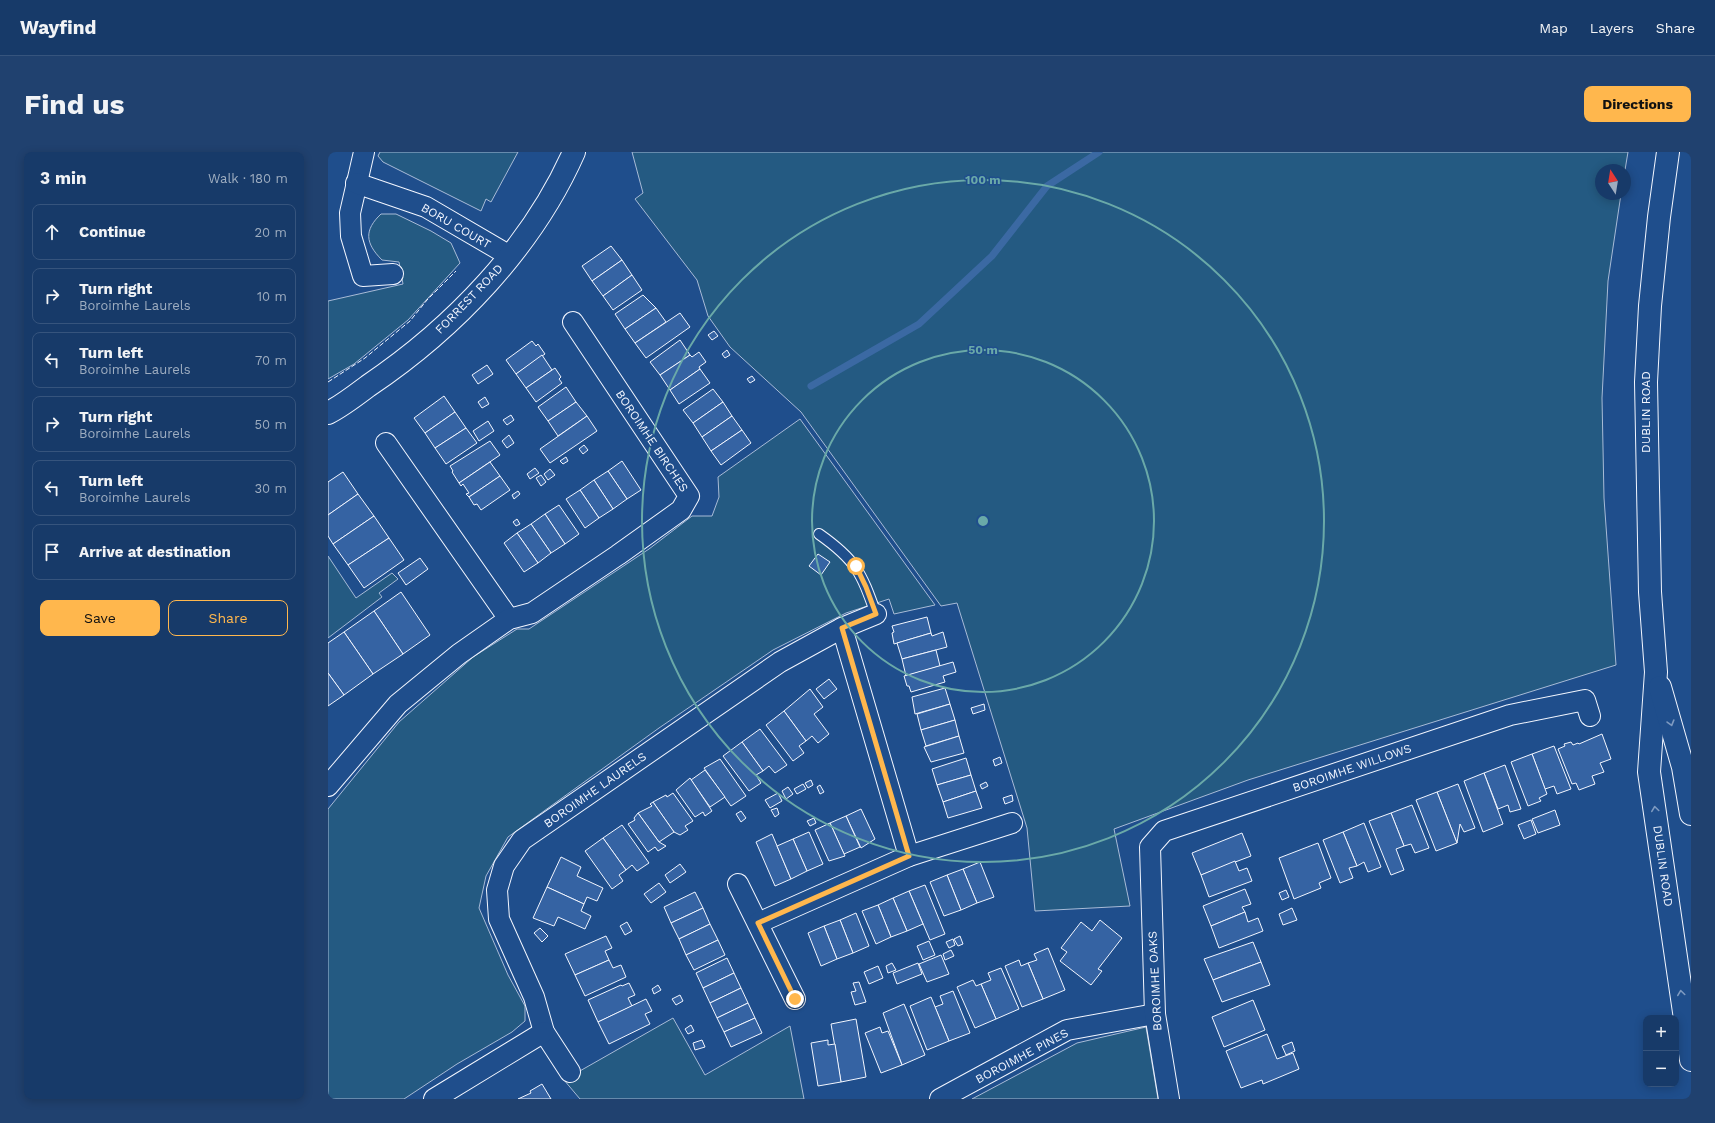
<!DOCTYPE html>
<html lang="en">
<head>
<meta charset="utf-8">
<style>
	body { margin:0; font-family:"Work Sans",sans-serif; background:#20416f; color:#f1f3f6 }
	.controls { position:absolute; right:12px; bottom:12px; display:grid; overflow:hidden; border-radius:8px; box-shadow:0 2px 10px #0003 }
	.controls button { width:36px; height:36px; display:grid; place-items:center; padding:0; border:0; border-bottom:1px solid #36547d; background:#173a69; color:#f1f3f6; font:20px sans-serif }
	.compass { position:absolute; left:1267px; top:12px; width:36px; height:36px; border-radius:50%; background:#173a69; box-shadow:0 2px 10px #0003; rotate:348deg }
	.stop { position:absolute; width:12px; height:12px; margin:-9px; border:3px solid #ffb74d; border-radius:50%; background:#fff }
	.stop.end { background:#ffb74d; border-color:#fff; box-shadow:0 1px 4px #0008 }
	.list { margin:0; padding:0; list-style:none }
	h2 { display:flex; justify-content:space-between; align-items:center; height:52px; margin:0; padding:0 16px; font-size:17px }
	h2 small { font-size:13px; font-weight:400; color:#9eadc0 }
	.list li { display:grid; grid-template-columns:26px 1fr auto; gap:12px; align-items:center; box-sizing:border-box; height:56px; margin:0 8px 8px; padding:0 8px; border:1px solid #36547d; border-radius:8px }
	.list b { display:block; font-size:15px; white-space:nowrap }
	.list p { margin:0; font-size:13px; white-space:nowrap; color:#9eadc0 }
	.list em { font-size:13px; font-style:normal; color:#9eadc0 }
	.actions { display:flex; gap:8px; padding:12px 16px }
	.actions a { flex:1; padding:9px 0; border:1px solid #ffb74d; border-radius:8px; text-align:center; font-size:14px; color:#ffb74d }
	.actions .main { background:#ffb74d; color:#111 }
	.icon { flex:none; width:22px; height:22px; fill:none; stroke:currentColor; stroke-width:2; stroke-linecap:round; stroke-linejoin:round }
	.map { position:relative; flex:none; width:1363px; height:947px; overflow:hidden; border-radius:8px }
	header { display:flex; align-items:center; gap:24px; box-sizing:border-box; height:56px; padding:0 20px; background:#173a69; border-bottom:1px solid #36547d }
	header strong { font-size:19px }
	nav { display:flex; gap:22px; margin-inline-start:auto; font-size:14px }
	.intro { display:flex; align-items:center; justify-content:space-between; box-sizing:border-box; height:96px; padding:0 24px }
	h1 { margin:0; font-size:28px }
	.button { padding:10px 18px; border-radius:8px; background:#ffb74d; color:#111; font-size:14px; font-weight:700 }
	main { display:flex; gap:24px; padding:0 24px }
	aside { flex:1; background:#173a69; border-radius:8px; box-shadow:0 2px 10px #0003 }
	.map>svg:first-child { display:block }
	.green { fill:#245a82; stroke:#a8bbd7 }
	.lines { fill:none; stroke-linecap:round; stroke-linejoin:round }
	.stream { stroke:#3b69a3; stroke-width:7 }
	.building { fill:#3563a3; stroke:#f2f6ff }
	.service-casing { stroke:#f2f6ff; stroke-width:12 }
	.minor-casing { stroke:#f2f6ff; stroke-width:22 }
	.tertiary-casing { stroke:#f2f6ff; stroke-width:24 }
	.secondary-casing { stroke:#f2f6ff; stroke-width:24 }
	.service { stroke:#1f4e8c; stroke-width:10 }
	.minor { stroke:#1f4e8c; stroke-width:20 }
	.tertiary { stroke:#1f4e8c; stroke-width:22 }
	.secondary { stroke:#1f4e8c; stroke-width:22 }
	.fence { stroke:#f2f6ff; stroke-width:1; stroke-dasharray:5 2; stroke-linecap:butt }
	.oneway { stroke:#7e9ac0 }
	.route { stroke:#ffb74d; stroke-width:5 }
	.ring { fill:none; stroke:#6aa9a8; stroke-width:2 }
	.labels { text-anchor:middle; stroke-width:3; stroke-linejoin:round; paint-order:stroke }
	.street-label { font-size:12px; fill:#f2f6ff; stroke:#1f4e8c }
	.centre { fill:#6aa9a8; stroke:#1f4e8c; stroke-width:2 }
	.ring-label { font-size:12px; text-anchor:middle; font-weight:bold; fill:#6aa9a8; stroke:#1f4e8c; stroke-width:3; stroke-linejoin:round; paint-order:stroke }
</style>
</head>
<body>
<header>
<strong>Wayfind</strong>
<nav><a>Map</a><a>Layers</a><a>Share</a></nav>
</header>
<div class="intro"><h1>Find us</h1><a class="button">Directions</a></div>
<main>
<aside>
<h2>3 min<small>Walk · 180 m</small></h2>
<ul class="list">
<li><svg class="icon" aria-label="ahead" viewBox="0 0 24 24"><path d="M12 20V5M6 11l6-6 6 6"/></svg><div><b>Continue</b></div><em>20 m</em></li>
<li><svg class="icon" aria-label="right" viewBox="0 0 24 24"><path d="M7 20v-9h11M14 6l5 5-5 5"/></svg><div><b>Turn right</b><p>Boroimhe Laurels</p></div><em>10 m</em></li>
<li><svg class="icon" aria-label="left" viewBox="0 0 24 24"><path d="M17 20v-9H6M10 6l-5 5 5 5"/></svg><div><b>Turn left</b><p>Boroimhe Laurels</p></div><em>70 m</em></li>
<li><svg class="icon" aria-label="right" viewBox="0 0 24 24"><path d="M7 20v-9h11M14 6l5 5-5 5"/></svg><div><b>Turn right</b><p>Boroimhe Laurels</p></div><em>50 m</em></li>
<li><svg class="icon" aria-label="left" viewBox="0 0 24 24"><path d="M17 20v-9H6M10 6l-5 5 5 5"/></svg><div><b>Turn left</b><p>Boroimhe Laurels</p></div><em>30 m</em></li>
<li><svg class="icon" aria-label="arrive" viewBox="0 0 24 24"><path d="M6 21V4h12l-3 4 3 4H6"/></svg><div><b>Arrive at destination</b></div></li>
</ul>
<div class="actions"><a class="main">Save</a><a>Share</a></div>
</aside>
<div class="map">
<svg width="1363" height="947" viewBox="0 0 1363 947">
	<rect width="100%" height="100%" fill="#1f4e8c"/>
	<!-- green -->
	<g class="green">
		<path d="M52,0h138l-27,50 -5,-3 -5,12 -98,-49 -5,-6z"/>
		<path d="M304,0h996l-3,18h-24v24h20l-13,87 -6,117 2,100 12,167 -368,115 -134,49 16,77 -95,5 -8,-83 -70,-225 -16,3 -140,-194 -71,-65 -22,-31 -11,-36 -62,-81 8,-6z"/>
		<path d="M53,62h15l35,17 20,12 9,20 -52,57 -54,44 -26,15v-78l75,-17 -4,-22 -17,-2c-17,-17 -18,-30 -1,-46z"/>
		<path d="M472,267l135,186 -41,9 -5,-15 -43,14 -73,37 -114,78 -151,109 -22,39 -7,32 29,67 17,31v15l-13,11 -55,32 -53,35h-76v-290l71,-87 74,-65 44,-28h12l120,-80 43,-33h20l7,-19 -1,-20z"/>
		<path d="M0,404l28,42 36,-25 6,6 -19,14 3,4 -54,41z"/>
		<path d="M345,866l32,57 85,-49 14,73h-224l-16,-19z"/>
		<path d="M818,875l12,72h-186l105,-56z"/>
	</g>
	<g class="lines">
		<!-- stream -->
		<path class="stream" d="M483,234l108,-62 73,-68 55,-70 52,-34"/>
	</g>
	<!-- building -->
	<g class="building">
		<path d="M283,94l11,14 -30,21 -10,-15z"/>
		<path d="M294,108l10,15 -29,21 -11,-15z"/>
		<path d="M304,123l10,15 -29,20 -10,-14z"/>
		<path d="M315,143l13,13 -31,21 -10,-15z"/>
		<path d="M328,156l10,14 -31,21 -10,-14z"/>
		<path d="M352,161l10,14 -44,31 -11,-15z"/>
		<path d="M386,179l4,5 -6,4 -4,-5z"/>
		<path d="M352,188l10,15 -30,20 -10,-13z"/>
		<path d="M204,189l4,5 2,-2 7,10 -29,20 -10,-14z"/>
		<path d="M399,198l3,5 -5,3 -3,-4z"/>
		<path d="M371,200l7,10 -7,5 1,2 -30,21 -10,-15 30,-20 2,2z"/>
		<path d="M214,203l10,15 -26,18 -10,-14z"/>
		<path d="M159,213l6,9 -15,10 -6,-9z"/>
		<path d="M227,216l6,9 -2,2 3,4 -26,19 -10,-14z"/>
		<path d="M372,217l10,14 -31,21 -9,-14z"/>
		<path d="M424,224l3,4 -5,3 -3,-4z"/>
		<path d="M238,235l10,15 -28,19 -10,-14z"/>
		<path d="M385,237l10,13 -30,21 -10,-13z"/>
		<path d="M116,244l11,16 -30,21 -11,-15z"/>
		<path d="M157,245l4,7 -7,4 -4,-6z"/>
		<path d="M248,250l11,14 -29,20 -10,-15z"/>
		<path d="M395,250l9,14 -30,21 -9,-14z"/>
		<path d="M127,260l11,16 -31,20 -10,-15z"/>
		<path d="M183,263l3,5 -7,5 -4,-5z"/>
		<path d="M259,264l10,15 -47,32 -10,-14z"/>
		<path d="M404,264l10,14 -31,21 -9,-14z"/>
		<path d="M160,269l6,10 -15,10 -6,-10z"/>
		<path d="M138,276l11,15 -31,21 -11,-16z"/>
		<path d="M414,278l9,13 -30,22 -10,-14z"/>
		<path d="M181,283l5,8 -7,5 -5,-7z"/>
		<path d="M162,289l10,14 -41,28 -7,-11 1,-1 -3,-5z"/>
		<path d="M256,293l4,5 -5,4 -4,-5z"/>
		<path d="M238,305l2,4 -5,3 -3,-3z"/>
		<path d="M294,309l19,29 -14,9 -19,-28z"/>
		<path d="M162,310l10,14 -31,21 -3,-3 3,-1 -6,-9 -2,2 -2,-3z"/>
		<path d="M207,316l4,5 -9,6 -3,-5z"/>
		<path d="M222,317l5,6 -7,5 -4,-6z"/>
		<path d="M280,319l19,28 -14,10 -19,-29z"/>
		<path d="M15,320l15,22 -30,21v-33z"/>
		<path d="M213,323l5,7 -5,4 -5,-8z"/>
		<path d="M172,324l10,14 -29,20 -4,-6 -3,1 -5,-8z"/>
		<path d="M266,328l19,29 -14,9 -19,-28z"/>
		<path d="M252,338l19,28 -14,10 -19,-29z"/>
		<path d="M190,339l2,3 -6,5 -2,-4z"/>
		<path d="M30,342l16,22 -41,28 -5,-8v-21z"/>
		<path d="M231,353l20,29 -14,10 -20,-30z"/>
		<path d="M217,362l20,30 -14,9 -20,-29z"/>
		<path d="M46,364l15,22 -41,27 -15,-21z"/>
		<path d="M189,367l3,5 -4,2 -3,-4z"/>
		<path d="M203,372l20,29 -13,10 -21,-30z"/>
		<path d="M189,381l21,30 -14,9 -20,-29z"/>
		<path d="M61,386l15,22 -40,28 -16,-23z"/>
		<path d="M490,402l12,8 -9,13 -12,-9z"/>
		<path d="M92,406l8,11 -22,16 -8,-12z"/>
		<path d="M73,440l29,43 -27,19 -29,-43z"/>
		<path d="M46,459l29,43 -30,20 -29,-42z"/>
		<path d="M599,465l4,16 -37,11 -2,-11 2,-1 -2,-6z"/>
		<path d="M16,480l29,42 -29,21 -16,-22v-30z"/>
		<path d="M615,480l4,15 -45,12 -5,-16 34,-10 1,3z"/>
		<path d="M608,498l4,16 -34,10 -4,-17z"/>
		<path d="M625,510l3,10 -13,4 2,6 -34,10 -2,-6h-2l-3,-10z"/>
		<path d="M0,521l16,22 -16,11z"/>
		<path d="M501,527l8,10 -13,10 -8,-10z"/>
		<path d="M617,536l5,16 -35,10 -3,-17z"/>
		<path d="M482,537l13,18 -9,7 15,20 -11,9 -6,-7 -6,5 -22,-30z"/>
		<path d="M622,552l5,16 -34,10 -4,-16z"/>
		<path d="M656,552l1,6 -12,4 -2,-6z"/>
		<path d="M456,559l22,30 -7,5 5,7 -11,8 -27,-36z"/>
		<path d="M627,568l4,16 -33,10 -5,-16z"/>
		<path d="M432,577l27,36 -12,8 -6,-7 -6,5 -21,-29z"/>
		<path d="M1274,582l9,25 -11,4 4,9 -12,4 3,8 -16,6 -3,-7 -4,1 -14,-35 7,-3 -1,-2 7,-2 2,3 5,-2 1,1z"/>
		<path d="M631,584l5,17 -33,9 -7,-15z"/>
		<path d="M414,590l21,29 -7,4 5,8 -12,8 -26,-35z"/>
		<path d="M1226,594l17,43 -14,5 -3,-8 -9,3 -13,-35z"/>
		<path d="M1204,602l15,40 -8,4 2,3 -13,5 -17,-44z"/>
		<path d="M672,605l2,6 -7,3 -2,-6z"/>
		<path d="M638,606l5,17 -34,10 -5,-16z"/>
		<path d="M392,607l26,37 -15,10 -27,-38z"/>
		<path d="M1177,613l16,44 -11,3 -2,-7 -10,4 -14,-36z"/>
		<path d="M377,618l20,27 -15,10 -19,-27z"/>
		<path d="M1156,621l19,51 -20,8 -19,-51z"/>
		<path d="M643,623l5,16 -33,11 -6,-17z"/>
		<path d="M362,626l22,33 -7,5 -2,-4 -8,5 -19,-27z"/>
		<path d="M483,628l2,5 -5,3 -3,-5z"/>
		<path d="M658,630l2,4 -6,3 -2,-4z"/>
		<path d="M475,632l3,5 -9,5 -3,-5z"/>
		<path d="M1130,632l17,44 -11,4 -4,-8 -3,19 -20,-51z"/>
		<path d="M492,633l4,7 -4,2 -3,-7z"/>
		<path d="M460,635l5,7 -7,5 -4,-8z"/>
		<path d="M648,639l6,17 -34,10 -5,-16z"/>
		<path d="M1109,640l20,51 -21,8 -20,-51z"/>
		<path d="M345,641l20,28 -8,5 3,4 -8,5 -6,-3 -21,-30 13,-7 1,2z"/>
		<path d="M450,641l4,8 -12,7 -5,-8z"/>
		<path d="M684,643l1,6 -8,3 -2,-6z"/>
		<path d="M325,650l21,30 -15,10 -21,-29 14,-7 -2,-2z"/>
		<path d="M1084,653l17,43 -14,5 -4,-9 -7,2 -13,-33z"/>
		<path d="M449,656l2,6 -4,3 -4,-7z"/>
		<path d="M533,657l14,30 -14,9 -15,-32z"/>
		<path d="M1227,658l5,15 -22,8 -6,-14z"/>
		<path d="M413,659l5,7 -5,4 -5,-8z"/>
		<path d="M310,661l21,29 7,4 -8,5 -3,-4 -7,5 -20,-28 7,-4 -1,-2z"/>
		<path d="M1063,661l13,33 -8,3 8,21 -13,5 -22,-54z"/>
		<path d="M518,664l14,31 -16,7 -14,-31z"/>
		<path d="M486,666l2,5 -6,3 -3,-5z"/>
		<path d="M1203,668l5,14 -12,5 -6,-14z"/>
		<path d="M502,671l15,33 -16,5 -14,-31z"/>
		<path d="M1036,671l17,44 -13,5 -4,-10 -7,4 -14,-34z"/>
		<path d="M294,673l27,38 -12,8 -5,-6 -6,5 -23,-32z"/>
		<path d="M481,680l14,32 -16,7 -14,-32z"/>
		<path d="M1015,680l14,34 -8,2 4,10 -13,5 -17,-43z"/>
		<path d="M914,681l9,23 -50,19 -9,-22z"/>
		<path d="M444,682l19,45 -16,7 -19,-44z"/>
		<path d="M275,686l23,32 -7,5 4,6 -11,8 -27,-38z"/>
		<path d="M465,687l14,32 -16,8 -14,-33z"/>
		<path d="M990,691l13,35 -12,5 2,5 -27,11 -15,-41z"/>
		<path d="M233,705l20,10 -4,9 26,12 -6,13 -10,-4 -3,7 -37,-17z"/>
		<path d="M907,709l4,10 8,-3 5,13 -43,16 -8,-22z"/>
		<path d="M652,710l14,35 -17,6 -14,-34z"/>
		<path d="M352,712l6,8 -16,11 -5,-8z"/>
		<path d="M635,717l14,34 -16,7 -14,-35z"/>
		<path d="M619,723l14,35 -17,6 -14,-34z"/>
		<path d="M331,731l7,9 -15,11 -7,-9z"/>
		<path d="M597,733l20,49 -15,6 -21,-49z"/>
		<path d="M219,735l37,17 -3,7 10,5 -6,13 -27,-12 -4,9 -21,-8z"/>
		<path d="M917,737l6,15 -9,3 3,5 -34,14 -8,-20z"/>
		<path d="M958,738l3,7 -7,3 -3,-7z"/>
		<path d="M581,739l14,33 -16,7 -14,-33z"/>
		<path d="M367,740l8,16 -32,15 -7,-16z"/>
		<path d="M565,746l14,33 -16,6 -13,-32z"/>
		<path d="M550,753l13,32 -15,7 -14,-33z"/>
		<path d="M375,756l7,16 -31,15 -8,-16z"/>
		<path d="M964,756l5,12 -14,5 -4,-11z"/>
		<path d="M917,760l3,10 10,-4 5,13 -44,17 -8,-22z"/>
		<path d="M528,761l13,33 -16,7 -13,-33z"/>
		<path d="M512,768l13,33 -16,6 -13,-33z"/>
		<path d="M772,768l22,18 -24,31 4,2 -11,14 -31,-24 7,-9 -6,-4 20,-26 11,9z"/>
		<path d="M299,770l5,9 -7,4 -5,-9z"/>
		<path d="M382,772l8,16 -32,15 -7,-16z"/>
		<path d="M496,774l13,33 -16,7 -13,-33z"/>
		<path d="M212,776l8,8 -6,6 -8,-9z"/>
		<path d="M278,784l6,12 -7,3 4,9 -34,15 -10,-21z"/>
		<path d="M632,784l3,8 -5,2 -4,-7z"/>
		<path d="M625,787l2,6 -6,3 -3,-6z"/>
		<path d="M390,788l7,15 -31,15 -8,-15z"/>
		<path d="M601,789l6,14 -12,5 -6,-14z"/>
		<path d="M925,790l8,20 -48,18 -9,-21z"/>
		<path d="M720,796l17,42 -22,9 -15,-36 9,-3 -3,-6z"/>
		<path d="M623,798l3,6 -9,4 -2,-6z"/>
		<path d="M613,803l8,19 -22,8 -8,-18z"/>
		<path d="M399,806l7,15 -31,15 -7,-15z"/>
		<path d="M281,808l4,8 8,-3 5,12 -41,19 -10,-21z"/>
		<path d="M691,808l2,6 7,-3 15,36 -21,8 -17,-41z"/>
		<path d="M933,810l9,23 -48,17 -9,-22z"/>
		<path d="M564,811l4,7 -8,3 -2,-7z"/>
		<path d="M590,811l4,11 -25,10 -4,-11z"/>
		<path d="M550,814l5,12 -14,6 -5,-12z"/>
		<path d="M673,816l18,41 -23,10 -15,-35 10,-4 -3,-7z"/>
		<path d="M406,821l7,15 -31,15 -7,-15z"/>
		<path d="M645,828l3,6 5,-2 15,35 -21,9 -18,-41z"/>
		<path d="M531,830l7,20 -11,3 -4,-13 5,-1 -3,-8z"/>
		<path d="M301,831l6,12 -7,3 4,8 -34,16 -10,-22 33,-15 1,1z"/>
		<path d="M330,833l3,5 -7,4 -2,-5z"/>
		<path d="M413,836l7,15 -31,15 -7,-15z"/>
		<path d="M625,839l17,42 -21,8 -14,-34 8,-3 -3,-8z"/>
		<path d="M352,843l3,6 -7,4 -4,-6z"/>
		<path d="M603,845l18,44 -22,9 -17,-44z"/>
		<path d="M318,847l6,12 -7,3 5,10 -41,20 -11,-22z"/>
		<path d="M925,848l12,30 -41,17 -12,-30z"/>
		<path d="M420,851l7,15 -31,14 -7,-14z"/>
		<path d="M576,852l21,51 -23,10 -19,-52z"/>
		<path d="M427,866l7,15 -31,14 -7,-15z"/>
		<path d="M528,867l10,58 -25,5 -10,-58z"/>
		<path d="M363,873l3,6 -6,3 -3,-5z"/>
		<path d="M552,875l2,6 6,-2 14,34 -21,8 -16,-40z"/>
		<path d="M939,882l10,25 16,-6 6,16 -36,15 -1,-4 -21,8 -15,-37z"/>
		<path d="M374,888l3,7 -10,3 -2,-7z"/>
		<path d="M500,888v5l7,-1 6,38 -23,4 -7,-43z"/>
		<path d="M964,890l3,9 -9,4 -4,-9z"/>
		<path d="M214,932l9,15h-33l13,-6 -1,-2z"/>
	</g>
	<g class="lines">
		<defs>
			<path id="service" d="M491,382c37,26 42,38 57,80"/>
			<g id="minor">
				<path d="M36,0l-14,61 1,23 12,40 30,-2"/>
				<path d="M28,31l70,24 84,49"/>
				<path d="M58,291l123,176"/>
				<path d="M514,476l67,228"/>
				<path d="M0,634l70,-82 61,-50 50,-35 23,-6 86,-58 63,-45 8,-14 -116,-174"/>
				<path d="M410,732l57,115"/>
				<path d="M430,771l151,-67 103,-33"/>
				<path d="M242,920l-26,-40 -10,-35 -35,-78 -2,-29 7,-24 18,-26 258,-178 62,-34 34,-14"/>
				<path d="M106,947l110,-67"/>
				<path d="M612,947l127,-69 88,-16"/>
				<path d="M841,947l-14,-85 -5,-167 14,-16 346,-116 75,-15 5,16"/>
			</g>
			<path id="tertiary" d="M0,261c14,-7 28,-18 40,-27 86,-58 164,-139 206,-234"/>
			<g id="secondary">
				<path d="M1340,0l-9,65 -9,89 -4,76 4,210 6,80 -7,100 42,288"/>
				<path d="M1332,535l23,80 8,47"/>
			</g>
		</defs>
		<!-- service casing -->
		<use href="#service" class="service-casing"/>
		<!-- minor casing -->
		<use href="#minor" class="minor-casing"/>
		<!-- tertiary casing -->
		<use href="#tertiary" class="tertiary-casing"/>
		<!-- secondary casing -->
		<use href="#secondary" class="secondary-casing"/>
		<!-- service -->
		<use href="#service" class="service"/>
		<!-- minor -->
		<use href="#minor" class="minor"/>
		<!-- tertiary -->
		<use href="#tertiary" class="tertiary"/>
		<!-- secondary -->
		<use href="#secondary" class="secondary"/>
		<!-- fence -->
		<path class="fence" d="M0,230l37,-24 45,-37 17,-21 29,-29"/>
	</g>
	<!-- one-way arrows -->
	<defs><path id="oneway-chevron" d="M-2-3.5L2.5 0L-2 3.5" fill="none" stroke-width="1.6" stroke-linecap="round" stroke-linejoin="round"/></defs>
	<g class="oneway">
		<use href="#oneway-chevron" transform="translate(1343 571) rotate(74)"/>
		<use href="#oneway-chevron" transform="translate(1327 657) rotate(-98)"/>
		<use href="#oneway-chevron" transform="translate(1353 841) rotate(-98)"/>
	</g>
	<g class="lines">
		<!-- route -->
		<path class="route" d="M467,847l-37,-76 151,-67 -67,-228 34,-14 -10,-27 -10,-21"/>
	</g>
	<!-- distance rings -->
	<g class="ring">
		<circle cx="655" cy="369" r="171"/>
		<circle cx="655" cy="369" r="341"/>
	</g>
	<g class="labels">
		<!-- street labels -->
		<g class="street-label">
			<text transform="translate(128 74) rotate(30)" y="4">BORU COURT</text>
			<text transform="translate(141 147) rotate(-46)" y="4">FORREST ROAD</text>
			<text transform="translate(1318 260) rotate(-90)" y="4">DUBLIN ROAD</text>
			<text transform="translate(324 289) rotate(56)" y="4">BOROIMHE BIRCHES</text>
			<text transform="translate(1024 616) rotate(-19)" y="4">BOROIMHE WILLOWS</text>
			<text transform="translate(267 638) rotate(-35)" y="4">BOROIMHE LAURELS</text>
			<text transform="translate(1335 714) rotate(82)" y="4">DUBLIN ROAD</text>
			<text transform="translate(827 829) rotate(-93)" y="4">BOROIMHE OAKS</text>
			<text transform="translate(694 904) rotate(-28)" y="4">BOROIMHE PINES</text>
		</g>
	</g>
	<circle cx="655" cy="369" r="6" class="centre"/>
	<g class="ring-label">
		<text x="655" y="32">100 m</text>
		<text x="655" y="202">50 m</text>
	</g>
</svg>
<div class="controls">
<button>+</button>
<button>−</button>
</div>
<svg class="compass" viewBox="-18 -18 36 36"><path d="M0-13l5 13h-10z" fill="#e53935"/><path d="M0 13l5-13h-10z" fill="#9eadc0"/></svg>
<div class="stop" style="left:528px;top:414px"></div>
<div class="stop end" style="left:467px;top:847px"></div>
</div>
</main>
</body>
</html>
